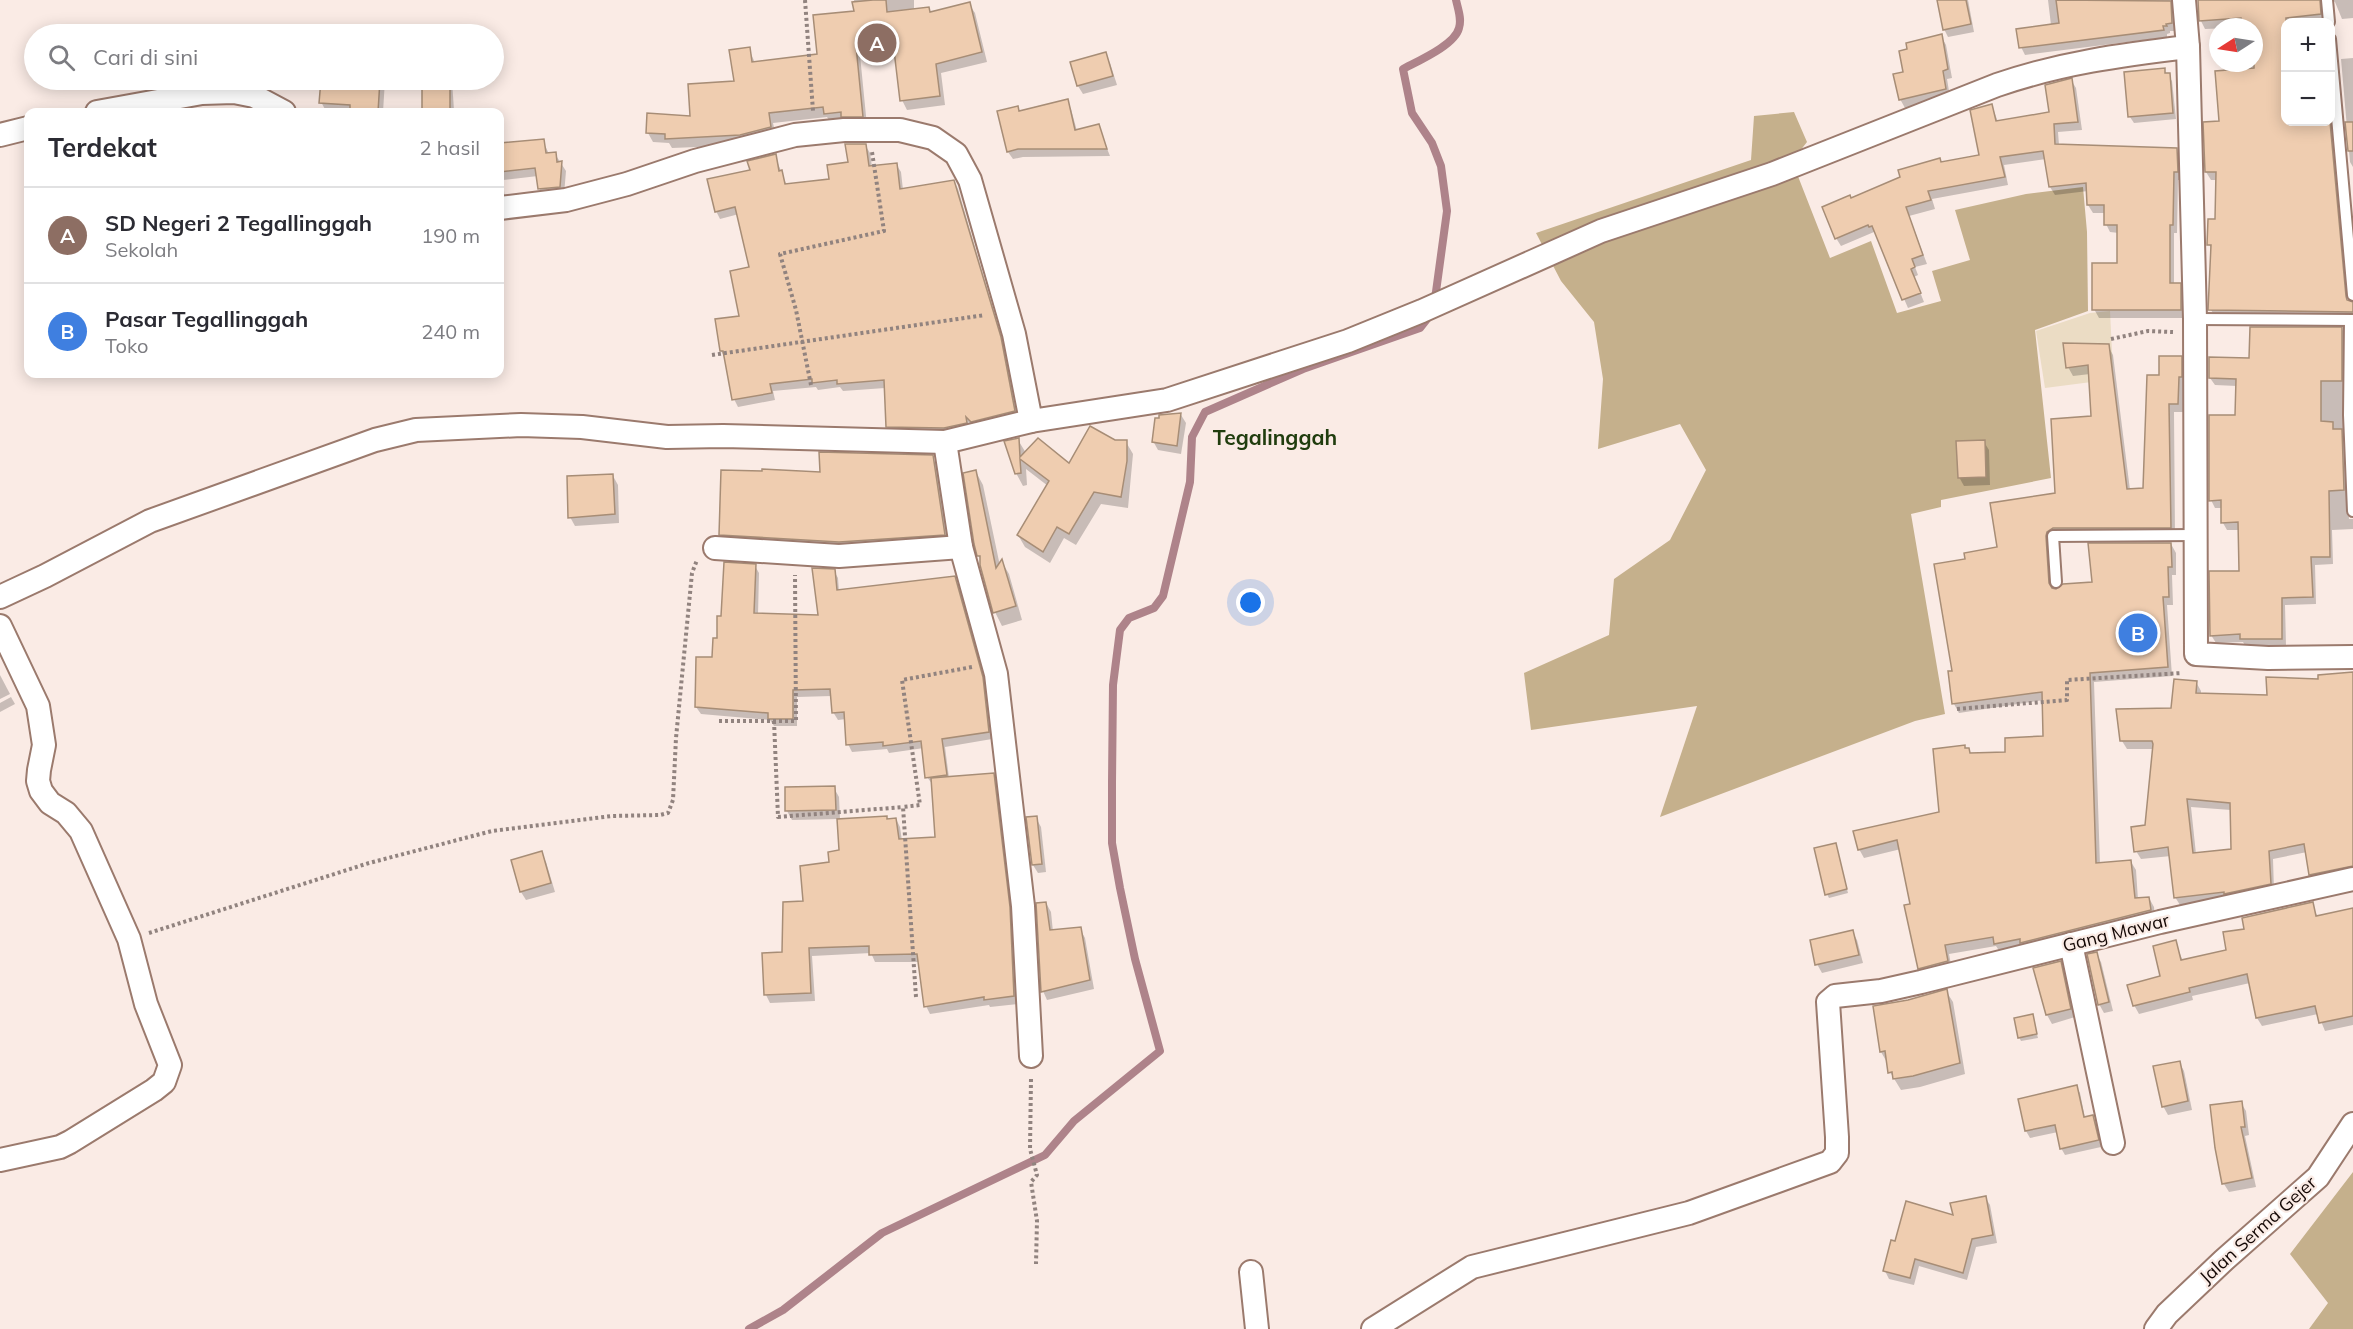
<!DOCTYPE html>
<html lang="id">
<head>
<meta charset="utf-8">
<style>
	body { margin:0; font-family:Mulish,sans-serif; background:#f2f2f3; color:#2b2b33 }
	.controls { position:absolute; right:18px; top:18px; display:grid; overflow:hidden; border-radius:12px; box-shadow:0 3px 15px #0003 }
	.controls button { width:54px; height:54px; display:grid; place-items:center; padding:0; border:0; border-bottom:2px solid #e1e1e2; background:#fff; color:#2b2b33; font:30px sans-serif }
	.compass { position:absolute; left:2209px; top:18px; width:54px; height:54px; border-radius:50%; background:#fff; box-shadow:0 3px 15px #0003; rotate:258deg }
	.you { position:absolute; left:1251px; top:603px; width:21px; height:21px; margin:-15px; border:4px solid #fff; border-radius:50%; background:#1a73e8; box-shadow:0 0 0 9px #1a73e833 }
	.badge { display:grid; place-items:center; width:39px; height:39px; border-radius:50%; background:#4a8421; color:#fff; font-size:20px; font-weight:700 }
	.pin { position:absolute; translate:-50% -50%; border:3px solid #fff; box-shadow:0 2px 6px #0006 }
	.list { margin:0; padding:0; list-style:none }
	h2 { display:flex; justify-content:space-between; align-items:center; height:78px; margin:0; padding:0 24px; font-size:26px }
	h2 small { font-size:20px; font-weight:400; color:#7c7c81 }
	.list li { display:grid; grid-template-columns:39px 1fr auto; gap:18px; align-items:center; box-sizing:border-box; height:96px; padding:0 24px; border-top:2px solid #e1e1e2 }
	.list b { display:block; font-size:22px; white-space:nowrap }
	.list p { margin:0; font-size:20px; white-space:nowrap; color:#7c7c81 }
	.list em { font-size:20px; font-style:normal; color:#7c7c81 }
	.icon { flex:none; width:33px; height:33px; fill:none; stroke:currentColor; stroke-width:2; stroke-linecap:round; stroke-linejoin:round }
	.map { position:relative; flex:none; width:2353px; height:1329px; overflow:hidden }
	.search { position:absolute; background:#fff; box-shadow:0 3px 15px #0003; left:24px; top:24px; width:480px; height:66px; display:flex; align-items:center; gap:15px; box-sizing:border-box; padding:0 21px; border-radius:33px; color:#7c7c81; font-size:22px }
	.panel { position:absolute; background:#fff; box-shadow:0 3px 15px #0003; left:24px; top:108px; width:480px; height:270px; border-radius:12px }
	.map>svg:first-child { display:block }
	.green { fill:#ebdcc4 }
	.forest { fill:#c5b08c }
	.shadow { fill:#0003; fill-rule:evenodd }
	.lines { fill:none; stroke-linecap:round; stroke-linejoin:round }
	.stream { stroke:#ae838a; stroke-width:8 }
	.building { fill:#efcdb0; stroke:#a78d76; stroke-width:1.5; fill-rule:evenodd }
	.lane-casing { stroke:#9b7a6d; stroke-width:14 }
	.street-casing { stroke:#9b7a6d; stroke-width:26 }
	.path { stroke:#91837f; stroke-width:4; stroke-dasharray:3 3; stroke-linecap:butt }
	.lane { stroke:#fff; stroke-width:10 }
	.street { stroke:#fff; stroke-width:22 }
	.labels { text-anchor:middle; stroke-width:4.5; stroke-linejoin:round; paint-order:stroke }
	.street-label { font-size:18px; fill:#140805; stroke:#faebe5 }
	.quarter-label { font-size:21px; font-weight:bold; fill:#203d0e; stroke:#faebe5 }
</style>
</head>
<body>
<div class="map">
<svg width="2353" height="1329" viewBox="0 0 2353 1329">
	<rect width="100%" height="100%" fill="#faebe5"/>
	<!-- green -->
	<path class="green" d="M2110,311l3,61 -6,8 -62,8 -9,-57 54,-18z"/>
	<!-- forest -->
	<g class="forest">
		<path d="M1794,112l13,30 -15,19 38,97 41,-17 26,72 44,-12 -9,-30 38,-11 -15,-50 71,-16 57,-7 4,45 1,79 -53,19 16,148 -110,22v7l-30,7 34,200 -30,7 -255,96 37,-111 -166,24 -7,-57 85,-38 5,-56 56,-39 36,-70 -26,-46 -82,25 5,-70 -9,-57 -33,-41 -25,-48 215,-73 3,-44z"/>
		<path d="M2353,1172v157h-44l19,-26 -38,-49z"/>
	</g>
	<!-- shadow -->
	<g class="shadow">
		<path d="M854,0h60v10l14,-2 3,5 38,-9 6,9 12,49 -46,11 4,32 -38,5 -5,-10 -6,-49 -36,4 7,71 -36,-3 -4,-6 -54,6 3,14 -30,8 -74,3 -3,-5 -16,-1 -5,-9 44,-16 44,-35 13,-33 6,14 64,-8 36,-43z"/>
		<path d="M1938,0h30l6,32 -26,5 -4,-8z"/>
		<path d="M2048,0h130l-2,31h-6v2l-3,1v3l-142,18 -4,-8 30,-22z"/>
		<path d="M2199,0h154v18l-11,1 -7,-17 -4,-2 -6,22h-39v100h44v-26l19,202 -6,-10 4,14 6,2v16l-137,-2 -5,-8 1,-60 -3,-6 7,-24 2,-40h-7l-5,-8 14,-49 26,-53 -1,-7h9v-36l-49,2 -4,-8z"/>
		<path d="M1941,36l5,9 6,33 -5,1 3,18 -45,11 -5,-9 9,-49z"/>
		<path d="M1105,54l5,9 7,22 -34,9 -5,-8z"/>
		<path d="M2353,58v109l-3,-5 -9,-103z"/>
		<path d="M2164,70l8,11 4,38 -42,4 -4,-6z"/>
		<path d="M323,80h62l-2,32 -57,-1 -5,-9z"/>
		<path d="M424,80h28l2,31h-25l-5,-9z"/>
		<path d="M2071,80l5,8 6,42 -24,2 1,13 117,4 5,9 1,22h-4l-1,53h-3v52h6l5,8v25h-86l-5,-9 24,-45 1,-31 -9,-1 -4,-8v-11h-13l-5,-8v-14l-33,4 -5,-8 -4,-28 -42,6 4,20 -76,14 3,10 -26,7 18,48 -12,3 3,8 -4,2 10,25 -16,6 -32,-74 -2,-2 -33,14 -5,-8 15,-38 91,-36 39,-8 11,-50 6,16 52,-9z"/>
		<path d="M1067,101l4,8 6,22 21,-5 12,30 -87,1 -10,2 -5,-7 9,-44 3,5z"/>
		<path d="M543,141l6,13h6l11,17 -2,24 -20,1 -5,-8 -1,-12 -35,4 2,20h-5v-56z"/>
		<path d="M865,145l5,8 2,14 24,-3 5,8 2,18 51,-9 4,8 46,157 14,72 -41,11 -9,-7 2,8 -79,4 -4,-8 -2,-38 -42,3 -3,-4 -22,3 -2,-3 -43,4 2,9 -37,7 -4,-8 -8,-40 -5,-8 20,-34 10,-48 -12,-55 -19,5 -4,-8 36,-40 23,-15 12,30 44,-6 19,-16z"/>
		<path d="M2342,329l4,8 -1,87 4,95h4v10l-21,1 1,34 -18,1 1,39 -31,1 1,41 -40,1 -3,-5 -27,1 -5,-8 30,-62 -1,-43h-13l-4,-7v-15h-8l-4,-8 25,-83 1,-31 -22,-1 -5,-7 41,-19z"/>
		<path d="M2108,346l5,9 17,135h15l16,-113 20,-19 5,9v18h-3v27h-9l1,124 -117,1 -8,9 3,44 40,-7 78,-39 5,9v22h-4l1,30h-6l5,71 -78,6 6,183 31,-3 5,8 2,30 11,-2 5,9 1,12 -155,33 -4,-6 -47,8 3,16 -27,7 -5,-9 -8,-63 -11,-56 -37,9 -5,-9 81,-36 28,-64 3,5h36l37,-17v-37l-85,13 -5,-9 -5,-31 5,-1 13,-112 31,-11 59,-55 35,-77 -2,-43 -17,2 -5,-9z"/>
		<path d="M1181,415l5,8 -5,31 -23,-4 -5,-9z"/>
		<path d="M1018,440l8,13 43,13 46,-25 11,1 7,12 -5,54 -27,-4 -25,41 -12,-7 -14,25 -25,-16 -7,-12 30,-49 -22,-17 1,16 -4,1 -7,-13z"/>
		<path d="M1984,442l5,8 1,35 -26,1 -5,-9z"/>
		<path d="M932,457l4,7 13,78 -105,8 -119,-8 -4,-8 100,-61z"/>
		<path d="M976,472l7,13 17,81 2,-4 7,12 13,46 -20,6 -7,-14 -16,-57z"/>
		<path d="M613,476l5,9 1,38 -44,3 -5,-9z"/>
		<path d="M755,566l4,7 -1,42 62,2 14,-46 4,7 1,14 115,-14 5,7 27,100 6,54 -47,8 4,31 44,-3 5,8 15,133 5,88 -28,3 -1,-2 -59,9 -4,-8 -6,-44h-45l-4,-9 -59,3 3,45 -45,2 -4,-8 39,-93 36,-50 -3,-33 -46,1 -5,-9v-22l47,-1 5,9 1,23 56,-1 4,8 2,14 35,-3 -4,-53 -6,-8 -3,-29 -35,5 -2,-4 -35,3 -4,-8 -2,-25 -8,1 -5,-8 -1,-16 -35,1v29h-23l-4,-6 -69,-6 -5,-7 18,-48 9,-41z"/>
		<path d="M0,675l10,19 -10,5z"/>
		<path d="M2353,680v195l-38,8 -5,-9 -3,-22 -34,7 1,32 -45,9 -49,5 -5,-8 -4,-41 -30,3 -5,-8 10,-25 8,-77h-27l-5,-8 51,-32 23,-27 5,9v4l67,2zM2191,807l40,3 1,41 -36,3z"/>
		<path d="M11,697l4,7 -15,8v-9z"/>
		<path d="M1036,818l5,9 5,45 -8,1 -5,-8z"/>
		<path d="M1835,845l13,48 -19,5 -2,-4z"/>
		<path d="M541,853l5,9 9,30 -29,8 -5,-8 -8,-31z"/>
		<path d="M1046,903l5,9 2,20 27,-3 5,9 9,51 -47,11 -4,-9z"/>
		<path d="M2313,908l5,9 35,-7v115l-28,6 -7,-17 -56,12 -5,-8 -7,-35 -58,13 1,4 -54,14 -5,-9 28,-28 13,-35 8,19 45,-10 17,-21z"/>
		<path d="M1852,931l5,9 6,23 -41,10 -5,-9z"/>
		<path d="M2096,953l5,9 12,49 -9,2 -5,-9z"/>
		<path d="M2060,963l5,8 10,46 -23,7 -5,-9 -12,-46z"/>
		<path d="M1946,991l7,11 12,72 -45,13 -19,3 -11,-18 -2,-8 -7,-12 -7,-45 34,-6z"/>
		<path d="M2032,1016l6,22 -17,3 -2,-4z"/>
		<path d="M2179,1062l5,9 8,39 -24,5 -5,-9z"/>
		<path d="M2076,1087l4,6 5,25 7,-1 4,6 5,24 -36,8 -4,-7 -3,-16 -28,6 -4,-7 -6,-31z"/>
		<path d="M2241,1103l5,8 3,24 -4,1 11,51 -27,5 -5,-8 -8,-37z"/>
		<path d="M1985,1197l5,8 7,38 -21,4 -9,33 -48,-14 -5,19 -25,-6 -4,-8 69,-54z"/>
	</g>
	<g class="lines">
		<!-- stream -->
		<g class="stream">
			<path d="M1435,299l12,-88 -6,-45 -9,-23 -20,-30 -9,-44c15,-8 52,-24 56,-41 3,-9 -1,-19 -3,-28"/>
			<path d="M749,1329l34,-19 99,-77 163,-78 29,-34 86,-70 -25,-92 -15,-71 -8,-45v-61l1,-97 7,-55 9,-12 25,-10 9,-12 27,-114 2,-45 13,-25 98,-43 117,-41 11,-14"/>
		</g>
	</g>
	<!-- building -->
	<g class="building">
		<path d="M873,0h13l1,12 42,-5 1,5 40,-10 12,50 -46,12 4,32 -40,5 -7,-59 -37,4 7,71h-22v-5l-17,2 -1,-7 -54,6 2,14 -31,8 -75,4v-5l-19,-1 1,-20 43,3 -2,-32 46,-3 -5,-31 21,-3 2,15 65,-8 -4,-39 41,-4 -2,-9z"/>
		<path d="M1937,0h29l5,24 -28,6z"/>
		<path d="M2056,0l115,1 1,22 -6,1 1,2h-4l1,4 -145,18 -3,-19 43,-6z"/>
		<path d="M2198,0h122l1,14 -35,4v104h44l16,174 1,4 6,2v10l-145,-2 3,-65h-4l1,-26h7l1,-47h-11l-2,-50 16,-1 -4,-50 39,-3v-41h-13v-9l-42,3z"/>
		<path d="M1942,34l6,35 -5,2 3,18 -47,11 -6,-26 10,-2 -4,-21 8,-2 -1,-6z"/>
		<path d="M1106,52l7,24 -36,10 -7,-24z"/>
		<path d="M2165,68v5h5l3,40 -45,4 -4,-45z"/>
		<path d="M2072,78l6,44 -24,2 1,20 122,4 1,24h-4l-1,53h-3v58h11v27h-89v-47h25v-38h-13v-20h-17l-1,-22 -37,4 -6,-36 -43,6 5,20 -77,14 3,9 -25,7 17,48 -11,4 3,8 -4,2 10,24 -19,7 -30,-74 -3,1 -1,-2 -33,14 -13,-32 28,-12 1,3 49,-21 -2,-7 42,-12 1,4 38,-7 -9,-45 22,-6 4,17 53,-9 -4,-27z"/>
		<path d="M321,80h59l-2,32h-28v-7l-31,-2z"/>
		<rect x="422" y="80" width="28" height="32"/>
		<path d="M1068,99l7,31 24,-6 8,25h-89l-11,3 -10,-41 21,-5 1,5z"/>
		<path d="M2345,122h8v29h-5z"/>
		<path d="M544,139l2,14 10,-1 1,10 5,-1 -2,26 -22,2 -3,-21 -35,4v-29z"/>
		<path d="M845,144h21l3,22 28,-3 3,26 54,-9 47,157 14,74 -44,11 -5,-5 1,6 -23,5 -58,-1 -2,-47 -47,4v-4l-25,3v-4l-42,5 2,9 -40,7 -9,-49h-3l-5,-32 24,-3 -9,-45 19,-4 -14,-60 -20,5 -8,-33 43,-9 -3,-9 29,-7 3,17 3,-1 3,14 44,-5 -2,-14 21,-3z"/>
		<path d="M2250,327h92v54h-21v40l12,1v7h9l2,61 -15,1 1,66h-19l2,40 -31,1v41h-42v-5l-30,2 -1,-65h30l-1,-49 -17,1v-23l-12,1v-86h26l1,-36 -27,-1v-21l40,1z"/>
		<path d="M2063,343l46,1 18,145 16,-1 4,-113h12v-19h23v21h-3l-1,27h-9l2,124h-118l-6,4 -1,4 3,47 3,5 4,1 7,-5 29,-2 -4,-39h83l1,24h-4l1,30h-6l5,70 -78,6 6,190 35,-3 4,38 14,-1 2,13 -131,33v-4l-26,5 -1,-7 -48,8 3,16 -30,8 -14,-64 6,-1 -13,-64 -39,10 -5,-19 86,-19 -6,-63 32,-4v3h4l1,5 35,-1v-14l38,-2 -1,-44 -90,12 -4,-33h4l-18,-107 31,-5 -1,-6 33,-6 -7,-44 65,-10 -4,-74 40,-3 -3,-51 -22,3z"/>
		<path d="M1181,413l-4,33 -25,-4 3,-24h4v-3z"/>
		<path d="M1090,426l25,14h12v21l-6,36 -27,-5 -25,42 -12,-7 -14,25 -26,-17 32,-54 -29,-22 1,14 -6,1 -11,-33 15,-3 1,19 18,-19 31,25z"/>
		<path d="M1985,440l1,37 -28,1 -2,-37z"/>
		<path d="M819,452l114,3 12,80 -106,7 -120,-7 2,-65 41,1v-2l58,3z"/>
		<path d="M976,470l20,98 6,-9 14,47 -23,7 -13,-48v-9h-3l-3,-12 -11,-71z"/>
		<path d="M613,474l2,40 -47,4 -1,-42z"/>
		<path d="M724,562l32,2 -2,49 64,2 -6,-47 23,1 2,21 118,-14 28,101 6,55 -47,7 5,36 -22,3 -4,-37 -38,5v-4l-37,3 -2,-33 -12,1 -2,-24 -37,1v29h-25v-6l-73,-6 1,-50h16l1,-19h4v-22h4z"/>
		<path d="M2353,672v194l-44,9 -5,-31 -35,7 2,33 -47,10v-2l-50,6 -6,-51 -34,5 -3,-25 14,-2 8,-81 -1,-3h-32l-4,-32 55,-1 3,-29 23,2 -1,12 71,2 -1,-18 52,2v-4zM2187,799l43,4 1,46 -38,4z"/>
		<path d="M994,773l16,134 4,89 -30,4v-3l-60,10 -7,-53 -48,1v-9l-60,2 2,45 -47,2 -2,-42 20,-1 1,-50 20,-1 -3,-35 29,-4 -1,-10 11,-2 -2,-31 50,-3v3l9,-1 3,21 36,-2 -4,-59z"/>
		<path d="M835,786l1,24 -51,1v-24z"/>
		<path d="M1037,816l5,48 -10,1 -6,-48z"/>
		<path d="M1836,843l11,46 -22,6 -11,-47z"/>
		<path d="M542,851l9,32 -31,9 -9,-32z"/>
		<path d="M1046,902l4,28 31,-3 9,53 -49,12 -5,-89z"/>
		<path d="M2313,902l3,14 37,-8v108l-34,7 -4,-17 -59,12 -9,-44 -58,14 1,4 -57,14 -6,-21 33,-9 -7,-30 23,-6 5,20 45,-10 -3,-18 21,-3 -2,-11z"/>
		<path d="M1853,930l6,25 -44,10 -5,-25z"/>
		<path d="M2097,952l12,50 -11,3 -11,-51z"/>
		<path d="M2061,961l10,48 -25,6 -13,-47z"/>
		<path d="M1947,989l13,74 -47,13 -20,3 -1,-7 -4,1 -3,-22 -5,1 -7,-46 35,-6z"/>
		<path d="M2033,1014l4,20 -19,4 -4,-20z"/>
		<path d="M2180,1061l8,40 -26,6 -9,-41z"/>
		<path d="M2077,1085l7,32 9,-2 6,25 -39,9 -5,-24 -30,6 -7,-32z"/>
		<path d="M2242,1101l3,26h-4l11,51 -30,6 -7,-36 -5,-43z"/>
		<path d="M1986,1196l7,39 -21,4 -9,34 -48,-14 -5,19 -27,-7 8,-31 4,1 11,-40 47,14 -3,-12z"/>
	</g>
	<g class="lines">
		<defs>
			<g id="lane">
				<path d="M2327,0l2,22"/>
				<path d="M2330,39l23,256"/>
				<path d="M2195,319l158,1"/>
				<path d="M2350,320l-1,95 4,96"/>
				<path d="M2056,582l-3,-46 142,-1"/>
			</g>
			<g id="street">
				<path d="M2184,0l4,47 7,272 1,335 72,4 85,-1"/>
				<path d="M97,112l105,-19 32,-1 20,4 30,16"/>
				<path d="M0,135l28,-7"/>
				<path d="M500,208l66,-8 61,-16 68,-23 100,-26 49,-5h56l33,8 23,16 14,26 44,154 17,87 136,-21 181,-59 74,-30 179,-80 171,-57 225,-89c64,-22 124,-30 191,-38"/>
				<path d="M1031,421l-86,21 16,105 35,127 27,232 8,150"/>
				<path d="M715,548l124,8 122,-9"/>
				<path d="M0,597l45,-21 105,-55 225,-81 41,-10 105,-5 61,2 85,10 56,-1 222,6"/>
				<path d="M0,626l38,80 6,39 -5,25 -1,11 3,10 9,12 16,10 15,18 48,108 17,65 24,61 -6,17 -10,8 -84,52 -10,5 -60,13"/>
				<path d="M2071,944l42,199"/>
				<path d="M1251,1272l6,57"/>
				<path d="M1373,1329l99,-62 217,-54 141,-51 7,-9v-16l-9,-135 7,-6 46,-5 40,-9 239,-60 193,-43"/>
				<path d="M2156,1329l11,-15 57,-54 94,-83 35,-53"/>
			</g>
		</defs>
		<!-- lane casing -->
		<use href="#lane" class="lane-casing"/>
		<!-- street casing -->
		<use href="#street" class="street-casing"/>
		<!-- path -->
		<g class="path">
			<path d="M805,0l8,111"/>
			<path d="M2111,339l37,-8 25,1"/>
			<path d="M712,355l273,-40"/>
			<path d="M811,385l-15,-75 -16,-56 104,-23 -12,-79"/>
			<path d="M1957,709l110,-9v-20l115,-7"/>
			<path d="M719,721h77l-1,-146"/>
			<path d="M774,721l4,96 125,-10"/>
			<path d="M149,933l220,-70 123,-32 120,-15 48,-1 8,-2 5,-13 3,-62 16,-165 5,-13"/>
			<path d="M916,997l-13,-190 17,-2 -18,-125 70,-13"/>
			<path d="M1031,1079l-1,70 7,26 -6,7 6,39 -1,43"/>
		</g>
		<!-- lane -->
		<use href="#lane" class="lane"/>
		<!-- street -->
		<use href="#street" class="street"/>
	</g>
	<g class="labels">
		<!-- street labels -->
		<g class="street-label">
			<text transform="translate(2116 933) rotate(-14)" y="6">Gang Mawar</text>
			<text transform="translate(2258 1230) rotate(-42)" y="6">Jalan Serma Gejer</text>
		</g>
		<!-- quarter labels -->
		<g class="quarter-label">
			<text x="1275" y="445">Tegalinggah</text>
		</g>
	</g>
</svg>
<div class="controls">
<button>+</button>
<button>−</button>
</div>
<svg class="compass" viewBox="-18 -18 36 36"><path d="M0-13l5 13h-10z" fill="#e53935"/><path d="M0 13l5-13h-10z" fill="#7c7c81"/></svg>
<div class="you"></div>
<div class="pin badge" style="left:877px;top:43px;background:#8d6e63">A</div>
<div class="pin badge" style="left:2138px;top:633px;background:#3f7fe0">B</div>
<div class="search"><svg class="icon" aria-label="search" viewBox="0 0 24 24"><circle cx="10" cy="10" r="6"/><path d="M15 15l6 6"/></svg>Cari di sini</div>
<section class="panel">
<h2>Terdekat<small>2 hasil</small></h2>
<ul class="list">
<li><span class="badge" style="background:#8d6e63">A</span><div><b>SD Negeri 2 Tegallinggah</b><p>Sekolah</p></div><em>190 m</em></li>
<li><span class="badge" style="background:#3f7fe0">B</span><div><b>Pasar Tegallinggah</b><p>Toko</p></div><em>240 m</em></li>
</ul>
</section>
</div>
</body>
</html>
